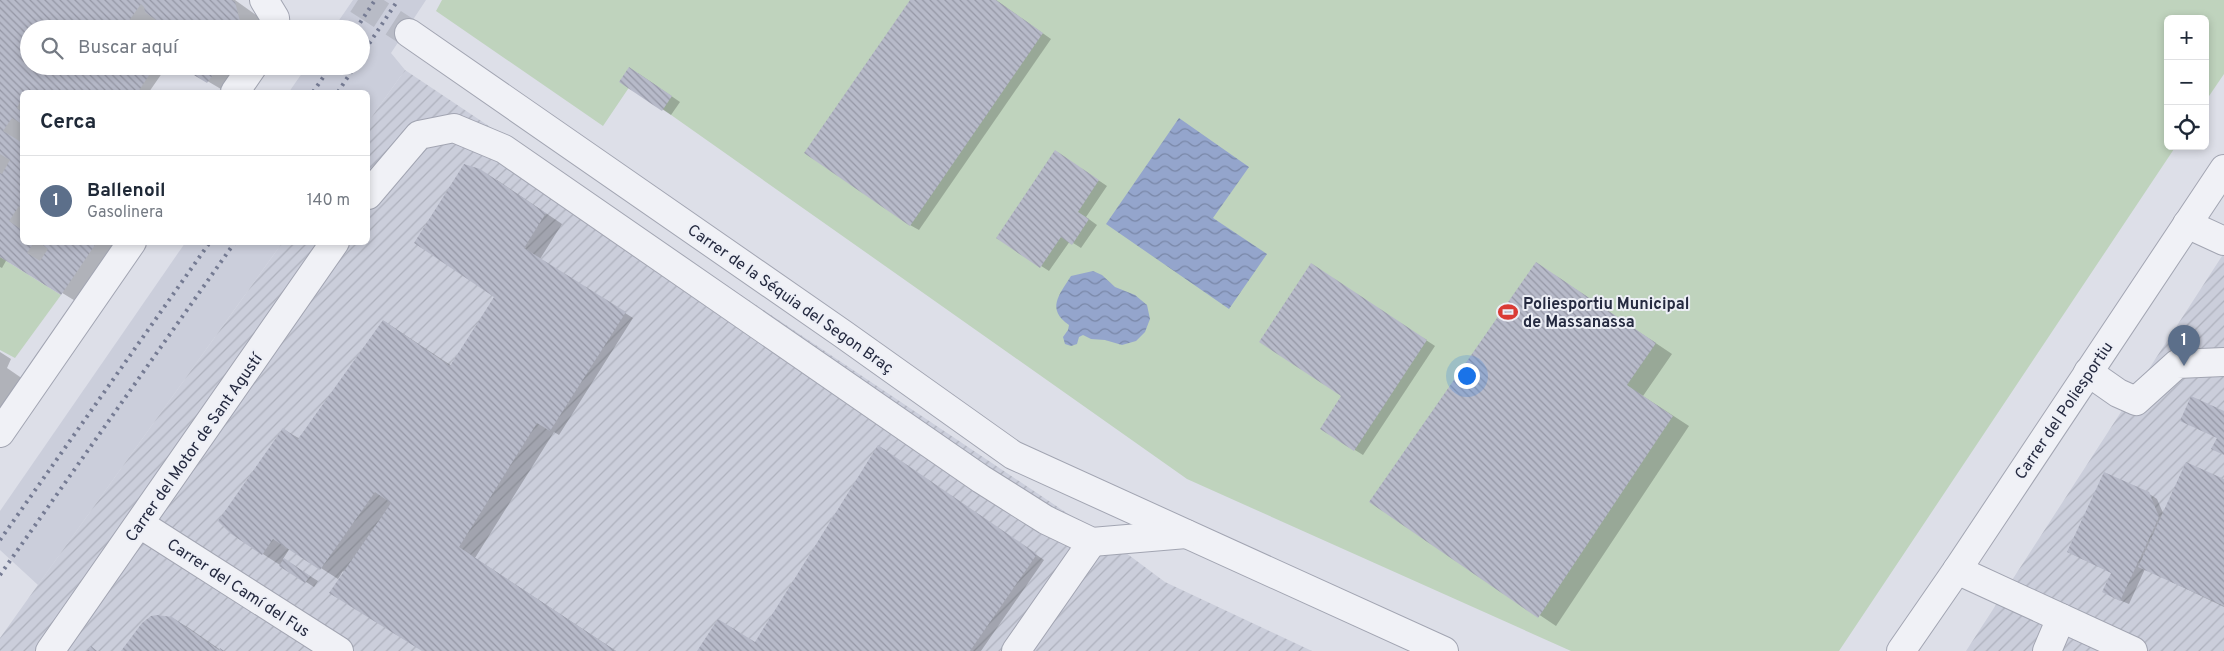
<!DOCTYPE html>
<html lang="es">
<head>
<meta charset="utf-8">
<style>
	body { margin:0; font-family:Overpass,sans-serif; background:#f2f2f3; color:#1f2937 }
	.controls { position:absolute; right:15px; top:15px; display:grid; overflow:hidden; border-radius:8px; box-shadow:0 2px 8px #0003 }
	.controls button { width:45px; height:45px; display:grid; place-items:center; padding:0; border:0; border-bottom:1px solid #e0e1e3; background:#fff; color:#1f2937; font:25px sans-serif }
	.you { position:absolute; left:1466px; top:375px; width:18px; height:18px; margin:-12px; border:4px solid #fff; border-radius:50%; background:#1a73e8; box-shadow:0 0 0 8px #1a73e833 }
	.badge { display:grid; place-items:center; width:32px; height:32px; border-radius:50%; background:#b45309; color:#fff; font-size:16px; font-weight:700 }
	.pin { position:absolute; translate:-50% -41px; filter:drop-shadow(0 1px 2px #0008) }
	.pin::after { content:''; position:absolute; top:26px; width:18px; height:15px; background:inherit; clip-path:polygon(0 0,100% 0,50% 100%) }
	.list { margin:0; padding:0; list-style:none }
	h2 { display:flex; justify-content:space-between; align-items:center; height:65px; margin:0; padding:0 20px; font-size:21px }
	h2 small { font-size:16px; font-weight:400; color:#747a83 }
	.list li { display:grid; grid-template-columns:32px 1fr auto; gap:15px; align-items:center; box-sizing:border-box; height:90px; padding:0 20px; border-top:1px solid #e0e1e3 }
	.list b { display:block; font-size:19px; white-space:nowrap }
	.list p { margin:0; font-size:16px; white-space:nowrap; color:#747a83 }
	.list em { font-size:16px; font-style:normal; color:#747a83 }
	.icon { flex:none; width:28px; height:28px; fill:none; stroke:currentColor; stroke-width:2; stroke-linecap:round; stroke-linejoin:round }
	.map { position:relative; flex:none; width:2224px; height:651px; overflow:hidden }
	.search { position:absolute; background:#fff; box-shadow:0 2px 8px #0003; left:20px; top:20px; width:350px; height:55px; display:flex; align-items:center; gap:12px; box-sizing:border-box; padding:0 18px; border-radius:28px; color:#747a83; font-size:19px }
	.panel { position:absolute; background:#fff; box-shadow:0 2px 8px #0003; left:20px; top:90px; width:350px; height:155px; border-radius:8px }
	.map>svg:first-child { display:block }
	.built { fill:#cbcedb }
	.industrial { fill:url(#industrial-furrows) }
	.green { fill:#bfd3bd }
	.water { fill:url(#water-waves) }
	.shadow { fill:#0003 }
	.building { fill:url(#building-back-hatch) }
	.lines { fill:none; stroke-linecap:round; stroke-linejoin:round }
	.minor-tunnel { stroke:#b8bbc6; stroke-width:28; stroke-dasharray:28 14; stroke-linecap:butt }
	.minor-casing { stroke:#a2a5b2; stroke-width:30 }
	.minor { stroke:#f0f1f6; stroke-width:28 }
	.rail { stroke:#757b93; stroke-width:4; stroke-dasharray:2.5 5; stroke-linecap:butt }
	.labels { text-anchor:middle; stroke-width:4; stroke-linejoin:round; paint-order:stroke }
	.street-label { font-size:16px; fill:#252a40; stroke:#edeff6 }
	.poi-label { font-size:16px; font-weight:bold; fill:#252a40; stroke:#edeff6; text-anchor:start }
</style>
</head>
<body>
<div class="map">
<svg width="2224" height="651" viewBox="0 0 2224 651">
	<defs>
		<pattern id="industrial-furrows" width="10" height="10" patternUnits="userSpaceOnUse" patternTransform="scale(1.25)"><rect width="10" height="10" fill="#cbcedb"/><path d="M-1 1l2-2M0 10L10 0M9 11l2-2" fill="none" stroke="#aeb1bd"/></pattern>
		<pattern id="water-waves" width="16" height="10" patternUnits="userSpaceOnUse" patternTransform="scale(1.25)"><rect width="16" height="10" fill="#94a5cc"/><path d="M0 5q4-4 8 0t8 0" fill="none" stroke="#7987a7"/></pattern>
		<pattern id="building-back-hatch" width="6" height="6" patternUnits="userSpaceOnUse" patternTransform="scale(1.25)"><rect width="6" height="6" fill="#b7bac9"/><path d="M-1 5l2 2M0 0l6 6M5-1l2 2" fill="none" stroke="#9597a5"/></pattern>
	</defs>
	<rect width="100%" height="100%" fill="#dddfe8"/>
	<!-- built -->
	<g class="built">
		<path d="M353,0h73l-35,53 14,17 -37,52v-30h-79l18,-26h54v-37h-28z"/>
		<path d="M185,243h97l-244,342 -38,-35v-39z"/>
	</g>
	<!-- industrial -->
	<g class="industrial">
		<path d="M405,70l717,480 43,32 147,69h-1312v-13l282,-395 86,-1v-120z"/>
		<path d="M2224,253v398h-258l74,-114z"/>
	</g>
	<!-- green -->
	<g class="green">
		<path d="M442,0h1782v74l-19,28v-83h-37v127h8l-337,505h-268l-384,-172 -557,-393 -27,40 -167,-115z"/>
		<path d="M0,257l61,38 -46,63 -15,-8z"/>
	</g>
	<!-- water -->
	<g class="water">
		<path d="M1179,118l70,49 -36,51 54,36 -38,55 -123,-85z"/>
		<path d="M1093,271l9,4 13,12 20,8 12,10 3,14 -5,13 -9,9 -14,4 -17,-5 -14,-1 -8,-4 -4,2 -2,7 -6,2 -6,-2 -2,-7 5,-7 1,-5c-23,-16 -10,-30 2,-49z"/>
	</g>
	<!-- shadow -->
	<g class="shadow">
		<path d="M0,0h66l-37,29v37h138l-18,26h-127v150h115l-47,68 -83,-51 -5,9 -2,-1z"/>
		<path d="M71,0h164l28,20 3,9h-147z"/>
		<path d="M912,0h84l55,39 -132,191 -9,-5z"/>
		<path d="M182,66h76l-32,26z"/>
		<path d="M638,73l42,29 -9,13 -50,-33z"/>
		<path d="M1064,157l43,29 -21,31 11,8 -16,23 -11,-7 -21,30 -51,-33z"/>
		<path d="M497,180l65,44 -22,35 93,59 -74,117 -5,-3 -79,126 141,93h-192l-81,-80 -5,8 -48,-31 -7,11 35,22 -4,6 -51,-33 20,-125 17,10 84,-118 68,45 43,-69z"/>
		<path d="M1320,270l115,76 -72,109 -8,-5z"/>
		<path d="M1553,274l119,80 -29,42 46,30 -133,200 -185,-124z"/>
		<path d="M0,352l11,7 -4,9 16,11 -23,40z"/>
		<path d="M886,452l158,108 -63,91h-283l58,-8z"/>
		<path d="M2224,480v127l-79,-38 -16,35 -17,-7v-24l-44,-21 80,-59 9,6 6,14z"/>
		<path d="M172,618l17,10 33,23h-99z"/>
	</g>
	<!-- building -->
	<g class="building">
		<path d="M0,0h232l3,2 7,27h-92l6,-9 -11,-8 -1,-5 -3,-3 -13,18 9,7h-108v37h126l-17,26h-116v6l-5,10 5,4v12l-10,-6 -9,13 18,11 1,-3v69l-3,-2 -10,15 13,9v12h12l-7,11 13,8 8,-12 -9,-7h58l-36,53 -61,-38v-84l2,1 8,-14 -10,-6z"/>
		<path d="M910,0h86l47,33 -133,193 -106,-73z"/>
		<path d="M179,66h40l-12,17z"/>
		<path d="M629,67l43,29 -10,15 -43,-29z"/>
		<path d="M1055,150l44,30 -21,32 11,7 -17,26 -11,-8 -21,31 -44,-30z"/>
		<path d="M464,164l16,5 66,44 -22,35 102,64 -76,119 -13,-8 -78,124 157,104h-194l-93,-58 62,-90 -16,-11 -55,78 -47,-31 -11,16 -32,-22 -12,-12 65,-93 15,11 85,-119 67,46 44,-69 -80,-54z"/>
		<path d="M1536,262l120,81 -29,42 46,31 -135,202 -169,-116z"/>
		<path d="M1311,263l116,77 -73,111 -34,-22 21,-33 -82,-54z"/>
		<path d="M2191,396l33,15v44l-13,-6 6,-11 -37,-17z"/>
		<path d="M878,445l159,109 -67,97h-273l21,-32 37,23z"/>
		<path d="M2186,462l38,17v127l-86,-39z"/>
		<path d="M2104,472l45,20 10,25 -39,84 -18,-9 9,-19 -44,-21z"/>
		<path d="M284,558l26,18 -5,7 -26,-17z"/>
		<path d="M157,615l15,2 47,33 1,-2 4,3h-103l21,-28 9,-7z"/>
		<path d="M91,646l6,5h-10z"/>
	</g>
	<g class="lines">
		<!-- minor-tunnel -->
		<path class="minor-tunnel" d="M358,0l51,33"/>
		<defs>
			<g id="minor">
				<path d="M264,0l11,18 1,11"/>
				<path d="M409,33l434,301 170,121 431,196"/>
				<path d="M235,92l18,-26"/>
				<path d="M368,195l51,-60 35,-7 50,21 477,330 65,41 46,22 94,-8"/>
				<path d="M2187,224l37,17"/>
				<path d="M2088,372l30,21 18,8 41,-37 47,-2"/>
				<path d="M0,433l132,-191"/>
				<path d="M140,524l199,127"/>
				<path d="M1957,570l176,81"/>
				<path d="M50,651l285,-409"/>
				<path d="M1016,651l76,-109"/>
				<path d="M1901,651l56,-81 267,-401"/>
				<path d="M2047,651l14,-33"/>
			</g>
		</defs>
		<!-- minor casing -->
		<use href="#minor" class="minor-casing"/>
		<!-- minor -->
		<use href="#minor" class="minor"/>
		<!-- rail -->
		<g class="rail">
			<path d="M356,29l19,-29"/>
			<path d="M361,56l37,-56"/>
			<path d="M313,92l18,-26"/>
			<path d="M338,92l17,-26"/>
			<path d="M0,540l210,-298"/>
			<path d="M0,575l235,-333"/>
		</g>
	</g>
	<!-- icons -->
	<defs>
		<symbol id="stadium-bare" viewBox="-9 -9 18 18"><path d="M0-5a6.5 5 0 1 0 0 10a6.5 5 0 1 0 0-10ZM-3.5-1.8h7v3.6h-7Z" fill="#da3b35" stroke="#edeff6" stroke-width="2.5" paint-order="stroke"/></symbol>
	</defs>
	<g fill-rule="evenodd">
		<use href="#stadium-bare" x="1494" y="298" width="28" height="28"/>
	</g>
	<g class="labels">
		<!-- street labels -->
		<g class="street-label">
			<text transform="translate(791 298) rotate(35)" y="6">Carrer de la Séquia del Segon Braç</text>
			<text transform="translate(2063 410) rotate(-56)" y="6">Carrer del Poliesportiu</text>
			<text transform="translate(193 447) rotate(-55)" y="6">Carrer del Motor de Sant Agustí</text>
			<text transform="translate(239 587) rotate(33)" y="6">Carrer del Camí del Fus</text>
		</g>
		<!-- poi labels -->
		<g class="poi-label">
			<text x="1523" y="309">Poliesportiu Municipal<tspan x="1523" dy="18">de Massanassa</tspan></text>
		</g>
	</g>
</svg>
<div class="controls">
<button>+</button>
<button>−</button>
<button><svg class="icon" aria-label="locate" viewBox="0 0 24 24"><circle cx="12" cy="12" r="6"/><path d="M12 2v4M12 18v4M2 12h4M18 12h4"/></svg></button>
</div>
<div class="you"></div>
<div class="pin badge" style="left:2184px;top:366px;background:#5c6f8a">1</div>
<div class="search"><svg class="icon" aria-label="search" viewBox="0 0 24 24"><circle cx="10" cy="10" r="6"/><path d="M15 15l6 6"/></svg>Buscar aquí</div>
<section class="panel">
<h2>Cerca<small></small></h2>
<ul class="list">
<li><span class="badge" style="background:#5c6f8a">1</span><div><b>Ballenoil</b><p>Gasolinera</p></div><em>140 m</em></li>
</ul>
</section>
</div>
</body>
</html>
